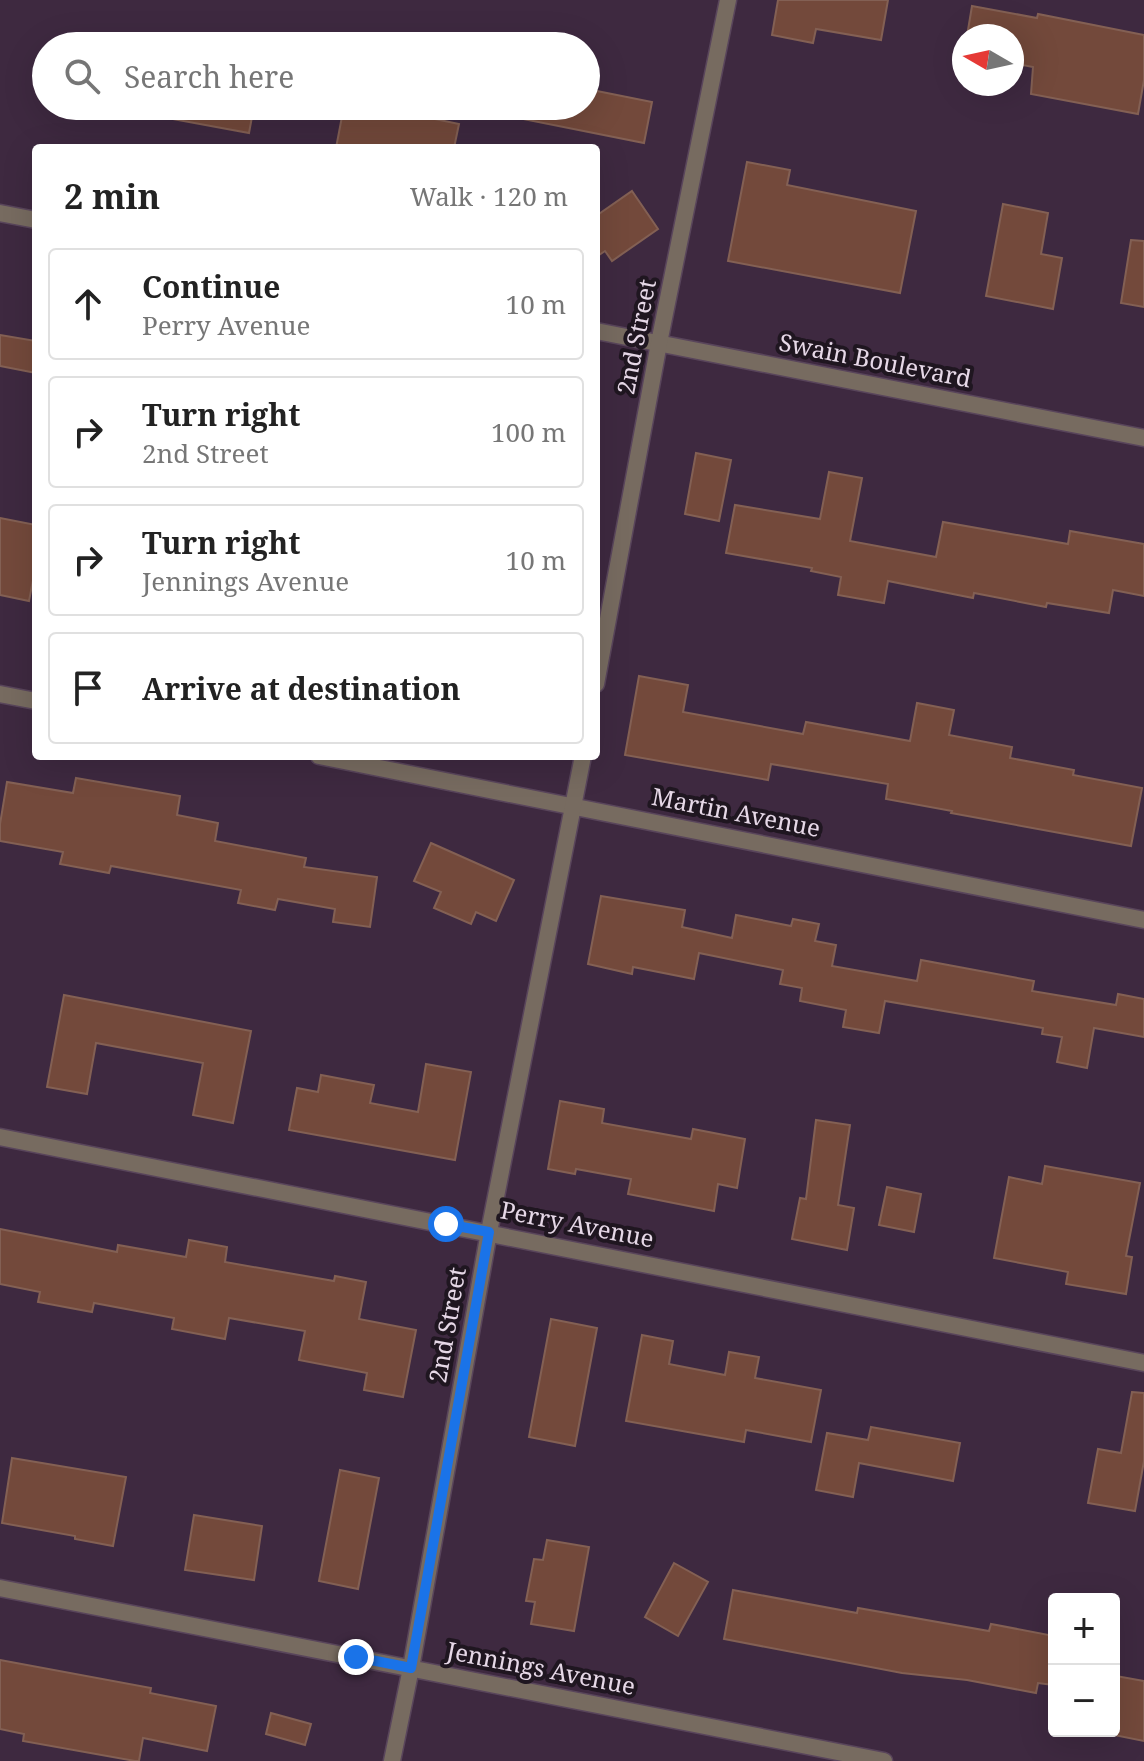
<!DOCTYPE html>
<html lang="en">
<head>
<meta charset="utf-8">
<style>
	body { margin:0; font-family:"Noto Serif",serif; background:#f6f6f6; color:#222 }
	.controls { position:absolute; right:24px; bottom:24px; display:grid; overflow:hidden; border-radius:8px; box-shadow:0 8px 32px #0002 }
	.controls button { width:72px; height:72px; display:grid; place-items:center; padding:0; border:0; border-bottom:2px solid #e0e0e0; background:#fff; color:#222; font:40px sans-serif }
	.compass { position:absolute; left:952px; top:24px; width:72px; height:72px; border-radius:50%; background:#fff; box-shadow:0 8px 32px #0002; rotate:279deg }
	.stop { position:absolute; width:24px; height:24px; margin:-18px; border:6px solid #1a73e8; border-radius:50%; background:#fff }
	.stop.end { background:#1a73e8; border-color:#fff; box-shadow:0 2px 8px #0008 }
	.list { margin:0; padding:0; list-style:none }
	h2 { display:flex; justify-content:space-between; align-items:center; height:104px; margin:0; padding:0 32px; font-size:34px }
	h2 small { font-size:26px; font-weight:400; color:#767676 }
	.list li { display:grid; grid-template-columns:52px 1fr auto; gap:24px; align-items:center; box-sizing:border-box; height:112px; margin:0 16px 16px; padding:0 16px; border:2px solid #e0e0e0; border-radius:8px }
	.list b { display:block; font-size:30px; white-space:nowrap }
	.list p { margin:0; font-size:26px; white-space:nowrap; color:#767676 }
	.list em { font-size:26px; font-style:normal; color:#767676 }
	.icon { flex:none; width:44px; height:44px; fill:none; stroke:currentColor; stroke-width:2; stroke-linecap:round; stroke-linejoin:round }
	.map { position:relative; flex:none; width:1144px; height:1761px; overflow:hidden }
	.search { position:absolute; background:#fff; box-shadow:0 8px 32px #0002; left:32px; top:32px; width:568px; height:88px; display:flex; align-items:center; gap:20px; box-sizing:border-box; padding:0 28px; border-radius:44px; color:#767676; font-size:30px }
	.panel { position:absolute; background:#fff; box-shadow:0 8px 32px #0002; left:32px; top:144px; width:568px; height:616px; border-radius:8px }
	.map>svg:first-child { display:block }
	.building { fill:#73493b; stroke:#836054; stroke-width:2 }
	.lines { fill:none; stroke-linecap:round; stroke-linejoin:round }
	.street-casing { stroke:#59455b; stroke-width:19 }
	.street { stroke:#776b60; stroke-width:16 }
	.route { stroke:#1a73e8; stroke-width:10 }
	.labels { text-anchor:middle; stroke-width:8; stroke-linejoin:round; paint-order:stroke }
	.street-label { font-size:24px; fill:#e6d8e7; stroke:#1f1620 }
</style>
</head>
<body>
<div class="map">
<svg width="1144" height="1761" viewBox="0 0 1144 1761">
	<rect width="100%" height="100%" fill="#3e2940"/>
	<!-- building -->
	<g class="building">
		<path d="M778,0h110l-7,40 -65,-11 -3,14 -41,-8z"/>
		<path d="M972,6l65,12 1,-4 106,21v45l-6,34 -107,-20 2,-27 -21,-4v-27h-45z"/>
		<path d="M587,89l65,13 -8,41 -131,-26 1,-11h72z"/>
		<path d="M168,106h86l-5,27 -82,-15z"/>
		<path d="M344,106h29l86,18 -5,24h-118z"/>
		<path d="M747,162l43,8 -3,15 129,26 -16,82 -172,-32z"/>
		<path d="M632,191l26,38 -46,32 -7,-10 -9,6v-41z"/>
		<path d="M1003,204l45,9 -7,41 21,4 -9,51 -67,-13z"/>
		<path d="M1131,240l13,1v66l-23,-4z"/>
		<path d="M0,335l36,6v32l-36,-7z"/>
		<path d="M696,453l35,7 -12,61 -34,-7z"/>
		<path d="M829,472l33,6 -12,63 86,16 7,-35 125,22 2,-13 74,13v52l-31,-6 -4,23 -62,-10 -1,4 -72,-14 -1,5 -85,-17 -4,22 -46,-8 3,-18 -30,-6 1,-3 -86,-15 9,-48 85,14z"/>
		<path d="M0,518l36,7v40l-7,36 -29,-6z"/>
		<path d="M639,676l49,9 -5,27 120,22 3,-12 104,19 7,-38 37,7 -5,25 63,12 -2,11 64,12 -1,5 69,13 -11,58 -180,-33 1,-2 -66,-12 2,-15 -117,-20 -3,16 -143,-25z"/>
		<path d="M76,778l104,18 -3,19 41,8 -3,18 91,17 -2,9 73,10 -7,50 -37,-5 2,-13 -57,-10 -3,11 -37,-7 3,-13 -130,-24 -2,7 -49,-9 3,-12 -63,-11v-17l7,-42 66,11z"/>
		<path d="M431,843l83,37 -18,41 -20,-9 -5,12 -37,-16 7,-16 -27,-11z"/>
		<path d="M601,896l84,14 -3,17 50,11 4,-23 55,11 2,-7 26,5 -4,17 21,4 -4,21 85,15 4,-21 113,21 -2,10 84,14 2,-11 26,5v38l-50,-9 -7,40 -30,-6 5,-25 -20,-3 1,-6 -158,-27 -6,32 -36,-6 3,-17 -46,-9 2,-13 -22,-4 3,-14 -84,-17 -5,26 -61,-12 -1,7 -44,-10z"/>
		<path d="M64,995l187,36 -18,92 -40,-8 10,-52 -107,-20 -9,51 -40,-7z"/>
		<path d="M426,1064l45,8 -16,88 -166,-30 8,-42 21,4 3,-17 53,10 -4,18 48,9z"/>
		<path d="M560,1101l44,8 -2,14 89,16 2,-10 52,10 -8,49 -19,-4 -4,27 -86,-17 3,-15 -55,-10 -1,5 -27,-5z"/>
		<path d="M816,1120l34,5 -12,80 16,3 -7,42 -55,-11 8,-41 6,1z"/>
		<path d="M1045,1166l95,17 -14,73 6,1 -6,37 -60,-10 2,-12 -74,-14 15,-81 33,7z"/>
		<path d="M887,1187l34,7 -7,38 -35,-7z"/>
		<path d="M0,1229l117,23 1,-7 68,12 3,-17 38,7 -2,15 109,19 1,-5 31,6 -7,37 57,11 -13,67 -39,-7 3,-17 -68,-13 6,-29 -76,-13 -4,21 -53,-10 2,-11 -80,-15 -2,9 -54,-10 2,-10 -40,-8z"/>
		<path d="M551,1319l46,9 -22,118 -46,-9z"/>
		<path d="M642,1335l31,6 -4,23 56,11 4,-23 30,5 -4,21 66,12 -10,52 -65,-12 -2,12 -118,-21z"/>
		<path d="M1132,1392l12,1v68l-9,50 -47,-8 10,-54 23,4z"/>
		<path d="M871,1427l89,16 -7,38 -94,-18 -6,34 -37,-7 11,-57 41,7z"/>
		<path d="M12,1458l114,19 -13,69 -38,-7v-3l-73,-13z"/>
		<path d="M340,1470l39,8 -21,111 -39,-8z"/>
		<path d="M194,1515l68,11 -8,54 -69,-10z"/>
		<path d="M547,1540l42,7 -15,84 -43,-7 4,-22 -9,-1 8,-42 9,1z"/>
		<path d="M674,1563l34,19 -30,54 -33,-19z"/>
		<path d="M733,1590l124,23 1,-5 131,23 2,-7 63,12v49l-16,-2 -2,10 -69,-13 -65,-7 -178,-34z"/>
		<path d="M0,1660l151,28 -1,5 66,13 -9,45 -64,-13 -4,23h-4l-112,-20 1,-7 -24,-5z"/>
		<path d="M1116,1676l28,5v60l-30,-6z"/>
		<path d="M271,1713l40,11 -6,21 -39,-11z"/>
	</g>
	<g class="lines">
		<defs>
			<g id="street">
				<path d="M0,213l36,7"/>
				<path d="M596,331l548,107"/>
				<path d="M596,684l63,-341 69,-343"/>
				<path d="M0,694l36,7"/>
				<path d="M319,756l825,164"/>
				<path d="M0,1137l1144,226"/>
				<path d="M0,1588l884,173"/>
				<path d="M392,1761l19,-93 78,-436 94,-476"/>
			</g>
		</defs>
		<!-- street casing -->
		<use href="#street" class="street-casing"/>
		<!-- street -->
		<use href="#street" class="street"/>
	</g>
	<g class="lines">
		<!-- route -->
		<path class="route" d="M356,1657l55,11 78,-436 -43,-8"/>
	</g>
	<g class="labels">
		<!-- street labels -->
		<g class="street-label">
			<text transform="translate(637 337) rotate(-79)" y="8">2nd Street</text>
			<text transform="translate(875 361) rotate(11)" y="8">Swain Boulevard</text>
			<text transform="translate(736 813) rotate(11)" y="8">Martin Avenue</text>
			<text transform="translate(577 1225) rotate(11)" y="8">Perry Avenue</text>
			<text transform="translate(448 1325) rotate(-80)" y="8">2nd Street</text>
			<text transform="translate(541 1669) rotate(11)" y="8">Jennings Avenue</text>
		</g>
	</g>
</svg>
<div class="controls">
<button>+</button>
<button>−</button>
</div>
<svg class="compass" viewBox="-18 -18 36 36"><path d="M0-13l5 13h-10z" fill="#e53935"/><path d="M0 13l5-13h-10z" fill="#767676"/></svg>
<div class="stop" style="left:446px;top:1224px"></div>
<div class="stop end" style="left:356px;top:1657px"></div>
<div class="search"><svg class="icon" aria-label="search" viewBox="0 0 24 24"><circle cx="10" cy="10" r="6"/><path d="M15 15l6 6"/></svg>Search here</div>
<section class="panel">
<h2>2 min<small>Walk · 120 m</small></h2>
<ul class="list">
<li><svg class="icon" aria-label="ahead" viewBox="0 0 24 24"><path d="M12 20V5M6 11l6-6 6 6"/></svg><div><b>Continue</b><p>Perry Avenue</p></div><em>10 m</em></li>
<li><svg class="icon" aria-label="right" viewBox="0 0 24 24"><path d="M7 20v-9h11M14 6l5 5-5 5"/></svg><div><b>Turn right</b><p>2nd Street</p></div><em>100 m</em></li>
<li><svg class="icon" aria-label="right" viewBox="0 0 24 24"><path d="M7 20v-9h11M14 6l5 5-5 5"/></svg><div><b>Turn right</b><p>Jennings Avenue</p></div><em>10 m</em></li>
<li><svg class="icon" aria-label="arrive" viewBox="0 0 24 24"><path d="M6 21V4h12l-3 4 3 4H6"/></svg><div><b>Arrive at destination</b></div></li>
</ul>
</section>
</div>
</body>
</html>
